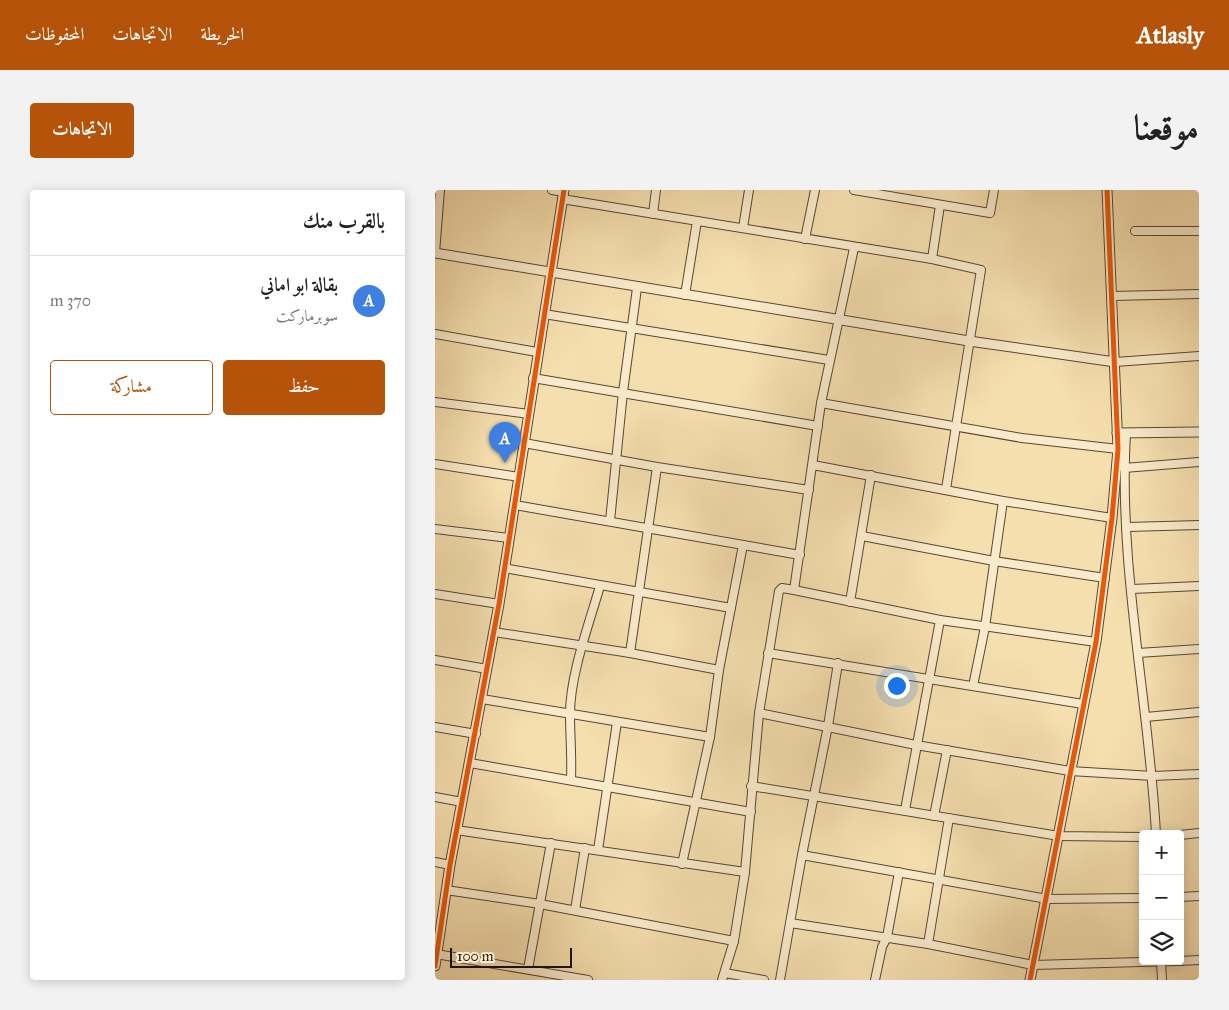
<!DOCTYPE html>
<html lang="ar">
<head>
<meta charset="utf-8">
<style>
	body { margin:0; font-family:"IM FELL Great Primer",Amiri,serif; background:#f2f2f2; color:#222; direction:rtl }
	.controls { position:absolute; right:15px; bottom:15px; display:grid; overflow:hidden; border-radius:5px; box-shadow:0 2px 12px #0003 }
	.controls button { width:45px; height:45px; display:grid; place-items:center; padding:0; border:0; border-bottom:1px solid #e0e0e0; background:#fff; color:#222; font:25px sans-serif }
	.scale { position:absolute; left:15px; bottom:12px; width:122px; box-sizing:border-box; padding-left:5px; border:2px solid #211509; border-top:0; font-size:14px; line-height:18px; white-space:nowrap; color:#211509; -webkit-text-stroke:4px #f9eacb; paint-order:stroke }
	.you { position:absolute; left:461px; top:495px; width:18px; height:18px; margin:-12px; border:4px solid #fff; border-radius:50%; background:#1a73e8; box-shadow:0 0 0 8px #1a73e833 }
	.badge { display:grid; place-items:center; width:32px; height:32px; border-radius:50%; background:#b45309; color:#fff; font-size:16px; font-weight:700 }
	.pin { position:absolute; translate:-50% -41px; filter:drop-shadow(0 1px 2px #0008) }
	.pin::after { content:''; position:absolute; top:26px; width:18px; height:15px; background:inherit; clip-path:polygon(0 0,100% 0,50% 100%) }
	.list { margin:0; padding:0; list-style:none }
	h2 { display:flex; justify-content:space-between; align-items:center; height:65px; margin:0; padding:0 20px; font-size:21px }
	h2 small { font-size:16px; font-weight:400; color:#767676 }
	.list li { display:grid; grid-template-columns:32px 1fr auto; gap:15px; align-items:center; box-sizing:border-box; height:90px; padding:0 20px; border-top:1px solid #e0e0e0 }
	.list b { display:block; font-size:19px; white-space:nowrap }
	.list p { margin:0; font-size:16px; white-space:nowrap; color:#767676 }
	.list em { font-size:16px; font-style:normal; color:#767676 }
	.actions { display:flex; gap:10px; padding:15px 20px }
	.actions a { flex:1; padding:11px 0; border:1px solid #b45309; border-radius:5px; text-align:center; font-size:18px; color:#b45309 }
	.actions .main { background:#b45309; color:#fff }
	.icon { flex:none; width:28px; height:28px; fill:none; stroke:currentColor; stroke-width:2; stroke-linecap:round; stroke-linejoin:round }
	.map { position:relative; flex:none; width:764px; height:790px; overflow:hidden; direction:ltr; border-radius:5px }
	header { display:flex; align-items:center; gap:30px; box-sizing:border-box; height:70px; padding:0 25px; background:#b45309; color:#fff }
	header strong { font-size:24px }
	nav { display:flex; gap:28px; margin-inline-start:auto; font-size:18px }
	.intro { display:flex; align-items:center; justify-content:space-between; box-sizing:border-box; height:120px; padding:0 30px }
	h1 { margin:0; font-size:35px }
	.button { padding:12px 22px; border-radius:5px; background:#b45309; color:#fff; font-size:18px; font-weight:700 }
	main { display:flex; gap:30px; padding:0 30px }
	aside { flex:1; background:#fff; border-radius:5px; box-shadow:0 2px 12px #0003 }
	.map>svg:first-child { display:block }
	.lines { fill:none; stroke-linecap:round; stroke-linejoin:round }
	.minor-casing { stroke:#564832; stroke-width:10 }
	.tertiary-casing { stroke:#564832; stroke-width:11 }
	.minor { stroke:#f9eacb; stroke-width:8 }
	.tertiary { stroke:#f9eacb; stroke-width:9 }
	.cycleway-casing { stroke:#f9eacb; stroke-width:8 }
	.cycleway { stroke:#e8590c; stroke-width:5 }
</style>
</head>
<body>
<header>
<strong>Atlasly</strong>
<nav><a>الخريطة</a><a>الاتجاهات</a><a>المحفوظات</a></nav>
</header>
<div class="intro"><h1>موقعنا</h1><a class="button">الاتجاهات</a></div>
<main>
<div class="map">
<svg width="764" height="790" viewBox="0 0 764 790">
	<rect width="100%" height="100%" fill="#f6dfaf"/>
	<filter id="stains"><feTurbulence type="fractalNoise" baseFrequency=".004" numOctaves="4"/><feColorMatrix values="0 0 0 0 .2 0 0 0 0 .09 0 0 0 0 .02 0 0 0 .5 -.17"/></filter>
	<radialGradient id="worn" r=".72"><stop offset=".6" stop-color="#630" stop-opacity="0"/><stop offset="1" stop-color="#630" stop-opacity=".3"/></radialGradient>
	<g class="lines">
		<defs>
			<g id="minor">
				<path d="M117,0l12,2"/>
				<path d="M419,0l136,23 4,-23"/>
				<path d="M127,9l370,60 49,11 -35,219"/>
				<path d="M218,24l3,-24"/>
				<path d="M308,38l6,-38"/>
				<path d="M700,41h64"/>
				<path d="M370,49l10,-49"/>
				<path d="M0,63l5,-63"/>
				<path d="M497,69l8,-54"/>
				<path d="M250,105l12,-74"/>
				<path d="M677,106l87,-2"/>
				<path d="M109,124l285,46"/>
				<path d="M0,144l102,18"/>
				<path d="M680,172l84,-6"/>
				<path d="M98,188l285,48"/>
				<path d="M0,212l94,12"/>
				<path d="M386,213l201,35 96,11"/>
				<path d="M691,243c-8,134 23,268 30,401"/>
				<path d="M89,253l133,24 152,23"/>
				<path d="M0,274l84,13"/>
				<path d="M378,275l190,36 109,17"/>
				<path d="M689,278l75,-6"/>
				<path d="M80,315l285,50"/>
				<path d="M175,331l13,-129 14,-104"/>
				<path d="M692,337l72,-2"/>
				<path d="M0,339l74,9"/>
				<path d="M427,346l132,25 111,17"/>
				<path d="M69,378l227,40"/>
				<path d="M697,399l67,-3"/>
				<path d="M359,400l27,-187 33,-155"/>
				<path d="M0,404l64,10"/>
				<path d="M415,412l21,-127"/>
				<path d="M59,442l136,21 89,17"/>
				<path d="M195,463l27,-186"/>
				<path d="M333,463l315,51"/>
				<path d="M703,463l61,-4"/>
				<path d="M0,470l52,9"/>
				<path d="M538,496l12,-59 18,-126"/>
				<path d="M47,509l228,38"/>
				<path d="M324,523l157,32 154,26 83,5 46,-2"/>
				<path d="M711,527l53,-5"/>
				<path d="M0,537l41,7"/>
				<path d="M35,573l281,49"/>
				<path d="M136,589c1,-22 -1,-43 -1,-65 0,-39 19,-90 30,-128"/>
				<path d="M316,596l308,50 84,1"/>
				<path d="M0,607l27,5"/>
				<path d="M470,620l35,-190"/>
				<path d="M499,626l13,-66"/>
				<path d="M21,640l289,42"/>
				<path d="M745,645l19,-2"/>
				<path d="M163,660l19,-128"/>
				<path d="M367,665l245,44 96,-1"/>
				<path d="M0,672l15,3"/>
				<path d="M247,674l28,-127 9,-67 24,-125"/>
				<path d="M11,700l94,14 194,37"/>
				<path d="M745,707l19,-1"/>
				<path d="M140,720l10,-62"/>
				<path d="M355,733l138,21 105,21 144,-4"/>
				<path d="M493,754l21,-126"/>
				<path d="M1,764l152,26"/>
				<path d="M726,771l1,19"/>
				<path d="M745,771l19,-1"/>
				<path d="M93,779l23,-126"/>
				<path d="M290,783l39,7"/>
				<path d="M287,790l12,-39 11,-69 14,-159 20,-122 3,-3 12,2 146,30 156,22"/>
				<path d="M345,790l22,-125 26,-129 10,-63"/>
				<path d="M440,790l7,-33 5,-10 12,-65"/>
			</g>
			<g id="tertiary">
				<path d="M0,63l534,88 146,21"/>
				<path d="M682,243l82,-1"/>
				<path d="M0,776l15,-101 49,-261 65,-414"/>
				<path d="M595,790l66,-338 16,-124 6,-69 -11,-259"/>
			</g>
		</defs>
		<!-- minor casing -->
		<use href="#minor" class="minor-casing"/>
		<!-- tertiary casing -->
		<use href="#tertiary" class="tertiary-casing"/>
		<!-- minor -->
		<use href="#minor" class="minor"/>
		<!-- tertiary -->
		<use href="#tertiary" class="tertiary"/>
		<defs>
			<g id="cycleway">
				<path d="M0,776l15,-101 49,-261 65,-414"/>
				<path d="M595,790l66,-338 16,-124 6,-69 -11,-259"/>
			</g>
		</defs>
		<!-- cycleway casing -->
		<use href="#cycleway" class="cycleway-casing"/>
		<!-- cycleway -->
		<use href="#cycleway" class="cycleway"/>
	</g>
	<rect width="100%" height="100%" filter="url(#stains)"/>
	<rect width="100%" height="100%" fill="url(#worn)"/>
</svg>
<div class="controls">
<button>+</button>
<button>−</button>
<button><svg class="icon" aria-label="layers" viewBox="0 0 24 24"><path d="M12 4l9 5-9 5-9-5zM3 14l9 5 9-5"/></svg></button>
</div>
<div class="scale">100 m</div>
<div class="you"></div>
<div class="pin badge" style="left:70px;top:273px;background:#3f7fe0">A</div>
</div>
<aside>
<h2>بالقرب منك<small></small></h2>
<ul class="list">
<li><span class="badge" style="background:#3f7fe0">A</span><div><b>بقالة ابو اماني</b><p>سوبرماركت</p></div><em>370 m</em></li>
</ul>
<div class="actions"><a class="main">حفظ</a><a>مشاركة</a></div>
</aside>
</main>
</body>
</html>
